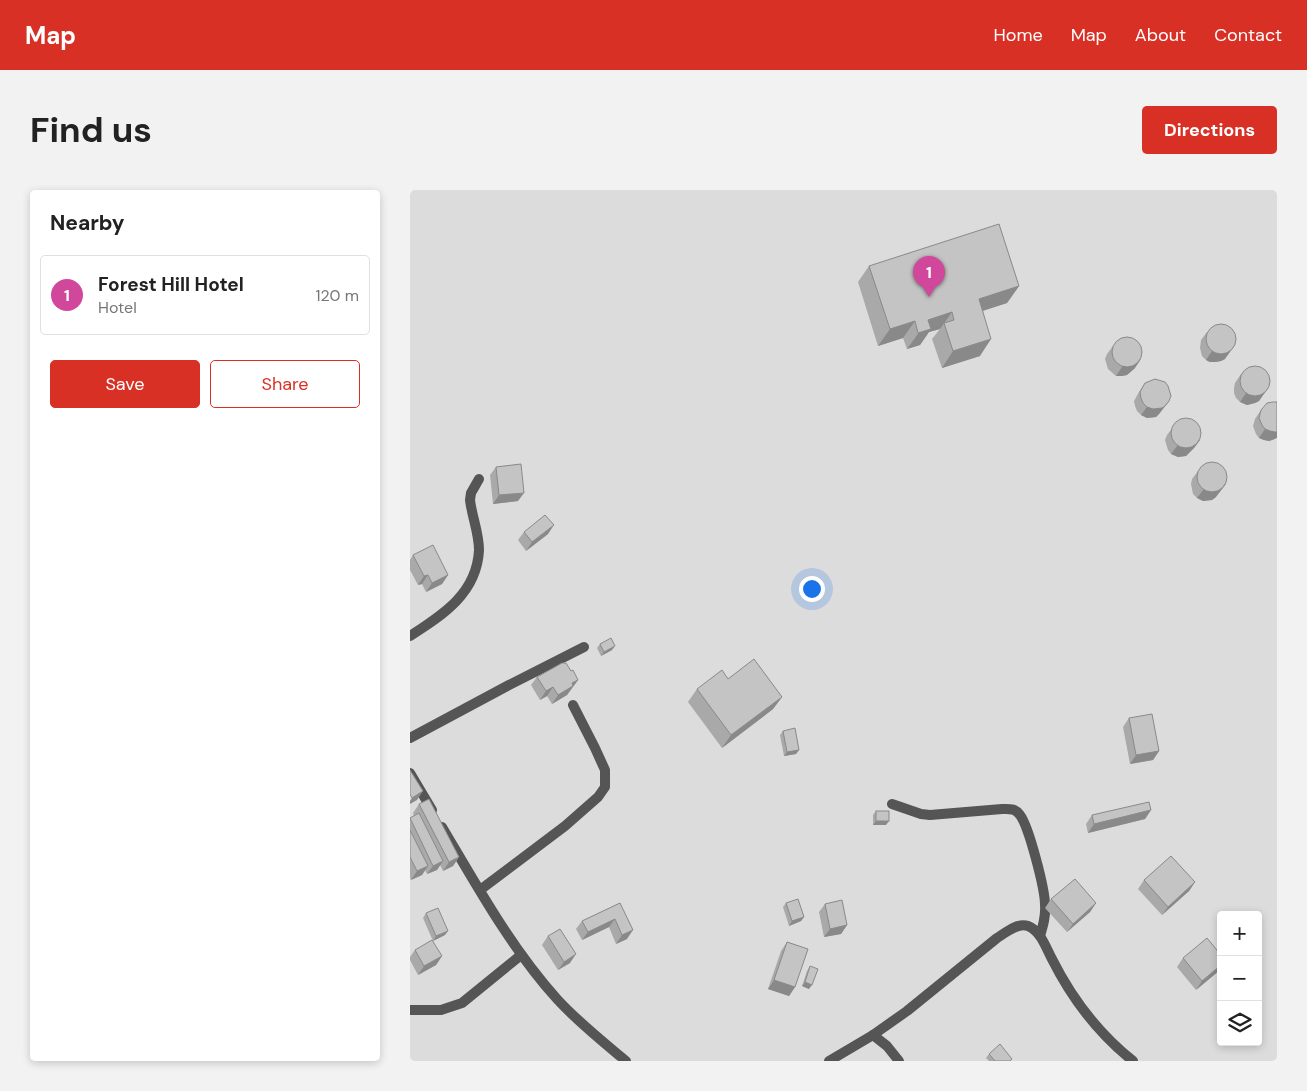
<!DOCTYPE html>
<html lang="en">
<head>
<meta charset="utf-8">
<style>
	body { margin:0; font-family:"DM Sans",sans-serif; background:#f2f2f2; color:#222 }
	.controls { position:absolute; right:15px; bottom:15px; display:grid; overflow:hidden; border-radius:5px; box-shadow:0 2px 8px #0003 }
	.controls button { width:45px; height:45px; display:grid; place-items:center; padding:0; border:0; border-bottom:1px solid #e0e0e0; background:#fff; color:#222; font:25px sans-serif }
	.you { position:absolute; left:401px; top:398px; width:18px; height:18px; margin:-12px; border:4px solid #fff; border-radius:50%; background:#1a73e8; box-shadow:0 0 0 8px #1a73e833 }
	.badge { display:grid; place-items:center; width:32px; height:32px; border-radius:50%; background:#d93025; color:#fff; font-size:16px; font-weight:700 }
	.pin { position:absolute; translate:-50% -41px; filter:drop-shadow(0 1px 2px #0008) }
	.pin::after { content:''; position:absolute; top:26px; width:18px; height:15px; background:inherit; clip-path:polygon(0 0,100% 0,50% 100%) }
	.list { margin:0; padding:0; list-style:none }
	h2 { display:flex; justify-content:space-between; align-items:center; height:65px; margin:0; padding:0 20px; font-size:21px }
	h2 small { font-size:16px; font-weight:400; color:#767676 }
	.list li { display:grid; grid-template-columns:32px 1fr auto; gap:15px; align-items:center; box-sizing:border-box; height:80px; margin:0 10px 10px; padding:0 10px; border:1px solid #e0e0e0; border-radius:5px }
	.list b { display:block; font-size:19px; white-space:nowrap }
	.list p { margin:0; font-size:16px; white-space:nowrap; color:#767676 }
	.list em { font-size:16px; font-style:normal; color:#767676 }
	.actions { display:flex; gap:10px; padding:15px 20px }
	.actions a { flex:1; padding:11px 0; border:1px solid #d93025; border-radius:5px; text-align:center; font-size:18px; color:#d93025 }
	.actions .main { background:#d93025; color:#fff }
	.icon { flex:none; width:28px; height:28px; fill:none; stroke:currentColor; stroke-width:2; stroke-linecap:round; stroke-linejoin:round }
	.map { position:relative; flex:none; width:867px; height:871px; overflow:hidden; border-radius:5px }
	header { display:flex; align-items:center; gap:30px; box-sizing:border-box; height:70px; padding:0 25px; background:#d93025; color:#fff }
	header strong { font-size:24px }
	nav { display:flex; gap:28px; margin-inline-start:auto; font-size:18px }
	.intro { display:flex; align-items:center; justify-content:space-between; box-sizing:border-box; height:120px; padding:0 30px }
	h1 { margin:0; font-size:35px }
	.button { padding:12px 22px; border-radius:5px; background:#d93025; color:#fff; font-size:18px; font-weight:700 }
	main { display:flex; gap:30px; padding:0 30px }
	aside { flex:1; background:#fff; border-radius:5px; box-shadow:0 2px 8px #0003 }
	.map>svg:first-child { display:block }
	.green { fill:#dcdcdc; fill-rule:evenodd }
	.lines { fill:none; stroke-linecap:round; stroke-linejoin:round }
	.minor { stroke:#555; stroke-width:10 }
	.wall { fill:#a9a9a9 }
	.shaded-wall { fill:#898989 }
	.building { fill:#c4c4c4; stroke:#898989 }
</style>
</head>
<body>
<header>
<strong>Map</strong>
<nav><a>Home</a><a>Map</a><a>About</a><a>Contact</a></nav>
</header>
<div class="intro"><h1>Find us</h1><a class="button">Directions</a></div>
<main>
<aside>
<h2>Nearby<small></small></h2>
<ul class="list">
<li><span class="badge" style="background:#d1479c">1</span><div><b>Forest Hill Hotel</b><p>Hotel</p></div><em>120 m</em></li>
</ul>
<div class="actions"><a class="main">Save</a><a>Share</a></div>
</aside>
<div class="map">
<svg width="867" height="871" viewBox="0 0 867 871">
	<rect width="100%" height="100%" fill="#fff"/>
	<!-- green -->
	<path class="green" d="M0,0h867v871h-867zM811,725h37v127h-37z"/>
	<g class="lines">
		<!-- minor -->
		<g class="minor">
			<path d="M0,446c33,-21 67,-43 69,-86 0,-17 -7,-33 -9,-50l1,-7 8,-14"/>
			<path d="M0,548l99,-53 75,-38"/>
			<path d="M0,583l22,37"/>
			<path d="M482,614l29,10 9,1 72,-6c8,0 13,-1 18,6 9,12 25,74 25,90 1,11 -2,21 -5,31"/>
			<path d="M32,637c35,59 69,121 115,172 21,23 45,42 69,62"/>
			<path d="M70,700l85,-64 33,-29 7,-10v-17l-10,-22 -22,-43"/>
			<path d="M0,820h31l21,-7 59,-48"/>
			<path d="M463,845l14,11 12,15"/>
			<path d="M419,871l44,-26 34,-24 90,-73c8,-5 21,-16 31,-12 13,5 18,22 24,33 20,40 46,74 81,102"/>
		</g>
	</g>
	<!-- wall -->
	<g class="wall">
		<path d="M459,76l150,20 -12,17 -25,8 -2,45 -38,12 -10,-29 8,-10 -11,3 -9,13 -13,4 -4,-11 -25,8 -20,-64z"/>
		<path d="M797,142l18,27 -4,2 -5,1h-6l-4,-2 -4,-4 -2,-8 1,-8z"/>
		<path d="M703,156l22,22 -8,7 -5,1h-6l-8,-7 -3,-10 2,-5z"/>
		<path d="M831,184l27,14 -9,13 -4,2 -8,2 -7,-3 -4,-4 -2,-5v-5l1,-5z"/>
		<path d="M735,193l24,18 -10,13 -3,3 -9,1 -6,-3 -4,-4 -2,-5 -1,-5 5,-9z"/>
		<path d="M851,220l14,29 -6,2 -5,-1 -5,-2 -3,-4 -3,-8 2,-7z"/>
		<path d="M763,237l27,13 -6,8 -8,8 -8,1 -7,-3 -3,-4 -3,-10 2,-5z"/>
		<path d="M86,277l22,34 -25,3 -3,-29z"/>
		<path d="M788,281l18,26 -4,3 -9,1 -6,-3 -4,-4 -2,-10 1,-5z"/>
		<path d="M114,342l24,2 -22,17 -8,-11z"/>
		<path d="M3,365l35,20 -6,9 -16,8 -4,-8 -4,1 -8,-15v-10z"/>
		<path d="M190,454l12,6 -11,6 -4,-8z"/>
		<path d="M161,481l7,9 -11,15 -15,9 -5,-8 -7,4 -9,-15 6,-8z"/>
		<path d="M318,489l54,18 -9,12 -51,39 -34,-46 9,-13z"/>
		<path d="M719,528l30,33 -6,9 -23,4 -7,-37z"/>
		<path d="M373,541l16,19 -3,4 -12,2 -4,-21z"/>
		<path d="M9,614l40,53 -6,9 -10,5 -3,-6 -3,5 -10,4 -2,-4 -3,5 -11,5 -1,-2v-60l4,-2 -1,-3z"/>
		<path d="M741,620l-6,9 -57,14 -2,-9 6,-9z"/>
		<path d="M466,621l10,14h-13v-10z"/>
		<path d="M734,690l51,2 -6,9 -27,24 -24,-26z"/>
		<path d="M641,709l45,4 -6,9 -23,20 -22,-24z"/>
		<path d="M210,713l7,36 -11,5 -7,-17 -27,13 -6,-11 6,-8z"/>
		<path d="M376,713l18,14 -3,4 -12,5 -6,-19z"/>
		<path d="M415,714l22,21 -6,9 -17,3 -5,-25z"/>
		<path d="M16,723l19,22 -12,6 -10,-23z"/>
		<path d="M138,746l22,27 -12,7 -16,-25z"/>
		<path d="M377,752l8,45 -6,9 -21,-7 13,-38z"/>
		<path d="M5,760l27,6 -6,9 -18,10 -8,-15v-3z"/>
		<path d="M773,768l37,12 -24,20 -19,-23z"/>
		<path d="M400,776l-1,23 -7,-3 5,-15z"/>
		<path d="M579,864l21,7h-21l-3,-3z"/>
	</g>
	<!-- shaded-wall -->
	<g class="shaded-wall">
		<path d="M609,96l-12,17 -40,13 12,-17z"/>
		<path d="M542,122l-12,17 -11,3 -9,13 -13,4 21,-29z"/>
		<path d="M505,131l-12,17 -25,8 12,-17z"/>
		<path d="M581,149l-11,17 -38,12 11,-17z"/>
		<path d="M825,155l-10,14 -4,2 -5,1h-6l-4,-2 6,-9z"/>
		<path d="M731,169l-6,9 -8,7 -5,1h-6l6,-9z"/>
		<path d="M858,198l-9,13 -4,2 -8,2 -7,-3 6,-9z"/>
		<path d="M759,211l-10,13 -3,3 -9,1 -6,-3 6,-8z"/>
		<path d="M855,239l12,3v6l-8,3 -5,-1 -5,-2z"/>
		<path d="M790,250l-6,8 -8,8 -8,1 -7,-3 6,-8z"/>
		<path d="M816,294l-10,13 -4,3 -9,1 -6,-3 6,-8z"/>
		<path d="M114,303l-6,8 -25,3 6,-9z"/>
		<path d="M144,335l-6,9 -22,17 6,-9z"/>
		<path d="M18,385l-6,9 -4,1 6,-9z"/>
		<path d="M38,385l-6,9 -16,8 6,-9z"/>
		<path d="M205,456l-3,4 -11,6 3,-4z"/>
		<path d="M168,490l-11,15 -15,9 6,-9 14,-12z"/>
		<path d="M143,497l-6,9 -7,4 6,-9z"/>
		<path d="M372,507l-9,12 -51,39 9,-13z"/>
		<path d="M389,560l-3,4 -12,2 3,-4z"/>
		<path d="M749,561l-6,9 -23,4 6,-9z"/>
		<path d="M13,601l-6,9 -7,4v-3l2,-3z"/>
		<path d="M741,620l-6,9 -57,14 6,-9z"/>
		<path d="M466,631h13l-3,4h-13z"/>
		<path d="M49,667l-6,9 -10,5 6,-9z"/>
		<path d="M33,671l-6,9 -10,4 6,-8z"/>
		<path d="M18,676l-6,9 -11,5 6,-9z"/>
		<path d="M785,692l-6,9 -27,24 6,-8z"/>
		<path d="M686,713l-6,9 -23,20 6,-8z"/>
		<path d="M394,727l-3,4 -12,5 3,-5z"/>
		<path d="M205,729l-6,8 -27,13 6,-8z"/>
		<path d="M437,735l-6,9 -17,3 6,-8z"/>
		<path d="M223,740l-6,9 -11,5 6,-9z"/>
		<path d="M38,741l-3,4 -12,6 3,-5z"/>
		<path d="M166,764l-6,9 -12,7 6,-8z"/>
		<path d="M32,766l-6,9 -18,10 6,-9z"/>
		<path d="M811,775l-1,5 -24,20 6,-9z"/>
		<path d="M364,790l21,7 -6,9 -21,-7z"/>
		<path d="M395,792l7,3 -3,4 -7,-3z"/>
	</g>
	<!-- building -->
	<g class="building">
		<path d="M589,34l20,62 -40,13 12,40 -38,12 -9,-28 10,-3 -2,-8 -24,8 3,9 -13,4 -3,-12 -25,8 -21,-63z"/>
		<circle cx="811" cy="149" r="15"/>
		<circle cx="717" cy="162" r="15"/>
		<circle cx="845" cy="191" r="15"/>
		<path d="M745,189l10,3 3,4 3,10 -2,5 -4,5 -3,2 -9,1 -6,-2 -4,-4 -2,-5 -1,-6 5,-9z"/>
		<path d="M863,212h4v30h-2l-5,-1 -5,-2 -3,-4 -3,-7 2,-8 6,-7z"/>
		<circle cx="776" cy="243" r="15"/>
		<circle cx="802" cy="287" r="15"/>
		<path d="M111,274l3,29 -25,2 -3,-28z"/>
		<path d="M135,325l9,10 -22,17 -8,-10z"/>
		<path d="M23,355l15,30 -16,8 -4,-8 -4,1 -11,-21z"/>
		<path d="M201,448l4,8 -11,6 -4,-8z"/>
		<path d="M344,469l28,38 -51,38 -34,-46 25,-19 6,9z"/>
		<path d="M152,473h4l5,8 2,-1 5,10 -6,3 1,3 -15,9 -5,-8 -7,4 -9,-14z"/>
		<path d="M742,524l7,37 -23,4 -7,-37z"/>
		<path d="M385,538l4,22 -12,2 -4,-21z"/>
		<path d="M0,580l13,21 -11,7 -2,-4z"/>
		<path d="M19,609l30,58 -10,5 -30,-58z"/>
		<path d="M739,612l2,8 -57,14 -2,-9z"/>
		<rect x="466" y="621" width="13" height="10"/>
		<path d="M9,623l24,48 -10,5 -23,-48z"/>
		<path d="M0,640l18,36 -11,5 -7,-14z"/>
		<path d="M761,666l24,26 -27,25 -24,-27z"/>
		<path d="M665,689l21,24 -23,21 -22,-25z"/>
		<path d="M388,709l6,18 -12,4 -6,-18z"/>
		<path d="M432,710l5,25 -17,4 -5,-25z"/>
		<path d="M210,713l13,27 -11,5 -7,-16 -27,13 -6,-11z"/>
		<path d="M28,718l10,23 -12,5 -10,-23z"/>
		<path d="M150,739l16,25 -12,8 -16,-26z"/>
		<path d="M797,748l14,17v10l-19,16 -19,-23z"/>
		<path d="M22,750l10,16 -18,10 -9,-16z"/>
		<path d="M377,752l21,7 -13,38 -21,-7z"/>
		<path d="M400,776l8,3 -6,16 -7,-3z"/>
		<path d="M590,854l12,15 -2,2h-15l-6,-7z"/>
	</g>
</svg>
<div class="controls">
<button>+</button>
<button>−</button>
<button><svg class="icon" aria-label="layers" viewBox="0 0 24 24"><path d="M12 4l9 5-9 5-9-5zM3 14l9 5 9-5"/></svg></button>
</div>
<div class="you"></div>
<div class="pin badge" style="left:519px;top:107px;background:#d1479c">1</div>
</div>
</main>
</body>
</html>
